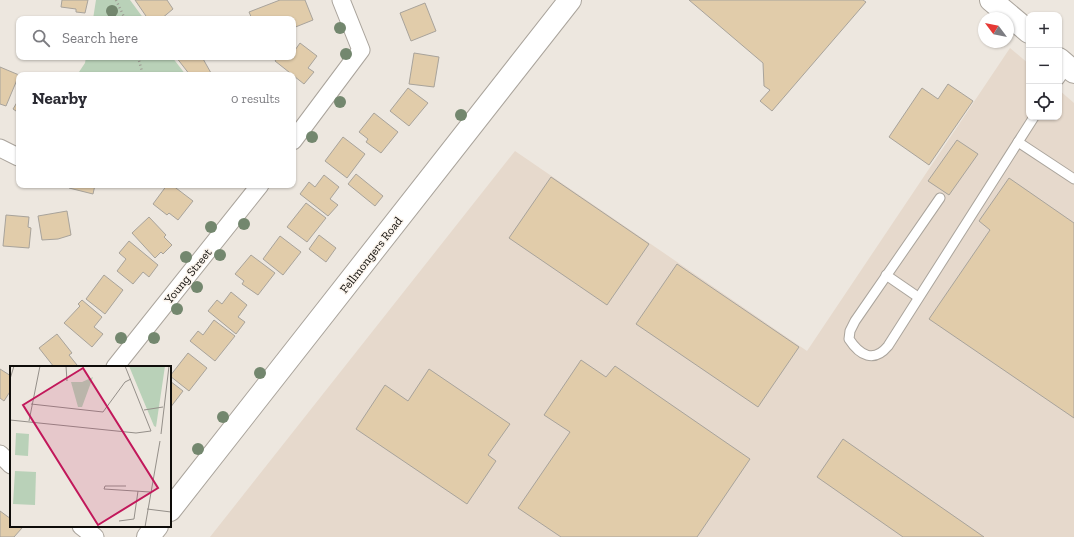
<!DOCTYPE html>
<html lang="en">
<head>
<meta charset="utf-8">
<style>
	body { margin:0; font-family:"Zilla Slab",serif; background:#f2f2f3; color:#2b2b33 }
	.controls { position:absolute; right:12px; top:12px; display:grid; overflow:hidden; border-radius:8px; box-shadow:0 1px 3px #0004 }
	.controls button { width:36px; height:36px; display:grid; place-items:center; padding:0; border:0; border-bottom:1px solid #e1e1e2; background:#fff; color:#2b2b33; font:20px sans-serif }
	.compass { position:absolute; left:978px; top:12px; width:36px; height:36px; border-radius:50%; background:#fff; box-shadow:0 1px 3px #0004; rotate:302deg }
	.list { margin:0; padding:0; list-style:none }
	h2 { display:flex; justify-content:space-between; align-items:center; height:52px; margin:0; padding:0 16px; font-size:17px }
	h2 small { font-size:13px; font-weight:400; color:#7c7c81 }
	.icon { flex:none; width:22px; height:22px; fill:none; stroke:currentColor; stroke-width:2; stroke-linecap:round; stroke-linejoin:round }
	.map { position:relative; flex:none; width:1074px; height:537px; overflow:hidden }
	.search { position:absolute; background:#fff; box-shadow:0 1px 3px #0004; left:16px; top:16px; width:280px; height:44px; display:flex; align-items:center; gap:10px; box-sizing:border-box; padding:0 14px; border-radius:8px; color:#7c7c81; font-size:15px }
	.panel { position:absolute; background:#fff; box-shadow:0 1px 3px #0004; left:16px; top:72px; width:280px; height:116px; border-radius:8px }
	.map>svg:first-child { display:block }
	.built { fill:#e6d9cc }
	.green { fill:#b9d1b8 }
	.building { fill:#e1ccaa; stroke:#a8a39b }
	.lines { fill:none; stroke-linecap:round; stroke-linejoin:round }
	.lane-casing { stroke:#aaa49c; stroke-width:11 }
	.street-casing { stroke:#aaa49c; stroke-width:19 }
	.secondary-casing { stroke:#aaa49c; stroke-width:24 }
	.path { stroke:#9c9791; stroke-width:2.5; stroke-dasharray:1 3; stroke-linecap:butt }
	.lane { stroke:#fff; stroke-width:9 }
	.street { stroke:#fff; stroke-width:17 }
	.secondary { stroke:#fff; stroke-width:22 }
	.tree { fill:#73876e }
	.labels { text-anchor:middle; stroke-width:3; stroke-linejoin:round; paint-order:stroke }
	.street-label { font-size:12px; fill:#0e0c09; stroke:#fbf4ec }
	.inset-road { fill:none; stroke:#948f89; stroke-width:1 }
	.view { fill:#c2185b; fill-opacity:0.15; stroke:#c2185b; stroke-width:2 }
	.inset-edge { fill:none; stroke:#0e0c09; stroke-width:2 }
</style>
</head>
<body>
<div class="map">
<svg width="1074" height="537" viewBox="0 0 1074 537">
	<rect width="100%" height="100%" fill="#ede7df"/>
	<!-- built -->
	<path class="built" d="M1010,48l19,16v53h30v-27l15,13v434h-864l305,-386 292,200z"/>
	<!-- green -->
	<g class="green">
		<path d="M96,0h34l14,19h-51z"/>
		<path d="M86,57h86l14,18h-109l8,-12z"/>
	</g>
	<!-- building -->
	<g class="building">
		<path d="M62,0h26l-3,13 -9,-1v-3l-15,-2z"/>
		<path d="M135,0h32l6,9 -12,10h-13z"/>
		<path d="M280,0h25l8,20 -20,8v-9h-16l-1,-2 -5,2h-19l-3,-7z"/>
		<path d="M689,0h174l3,2 -94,109 -12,-10 10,-11 -6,-4 -1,-23z"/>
		<path d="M425,3l11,28 -25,10 -11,-28z"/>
		<path d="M300,43l17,13 -9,12 6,4 -10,12 -29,-23 3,-4h15v-4z"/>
		<path d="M414,53l25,4 -5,30 -25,-3z"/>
		<path d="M176,57h26l9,16 -3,2h-18z"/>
		<path d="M0,67l19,8 -13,31 -6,-2z"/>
		<path d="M948,84l25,17 -44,64 -40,-28 33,-49 16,11z"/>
		<path d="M408,88l20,15 -19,23 -19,-15z"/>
		<path d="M19,99v14l-6,-4z"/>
		<path d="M374,113l24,19 -17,21 -15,-11 2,-3 -9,-7z"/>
		<path d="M343,137l22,17 -18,24 -22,-17z"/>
		<path d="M957,140l21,14 -29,41 -21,-14z"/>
		<path d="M356,174l27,22 -8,10 -27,-22z"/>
		<path d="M324,175l15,12 -9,12 8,6 -10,11 -28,-22 9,-12 6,5z"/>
		<path d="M551,177l98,67 -42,61 -98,-67z"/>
		<path d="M1009,178l65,45v195l-145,-99 61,-89 -11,-9z"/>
		<path d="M70,185h25l-2,9 -24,-6z"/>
		<path d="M167,185h5l21,16 -15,19 -9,-7 -2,2 -14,-11z"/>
		<path d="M306,203l20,15 -19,24 -20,-15z"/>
		<path d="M67,211l4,24 -13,4 -16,1 -4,-24z"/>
		<path d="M6,215l23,2 -1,10 3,1 -2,20 -26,-2z"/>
		<path d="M149,217l17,18 -2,2 8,8 -9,9 -2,-2 -6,6 -23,-25z"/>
		<path d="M319,235l17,13 -10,14 -17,-13z"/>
		<path d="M280,236l21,16 -18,23 -20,-16z"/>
		<path d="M129,241l29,24 -9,12 -6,-5 -10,12 -16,-13 9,-12 -7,-6z"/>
		<path d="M251,255l24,18 -17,22 -16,-11 2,-3 -9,-7z"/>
		<path d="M677,264l122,83 -41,60 -122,-83z"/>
		<path d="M104,275l19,15 -18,24 -19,-15z"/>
		<path d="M231,292l16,13 -9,12 7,5 -9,12 -28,-23 9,-11 5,4z"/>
		<path d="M82,300l20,17 -8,10 9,7 -11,13 -28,-24 16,-17 -2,-2z"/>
		<path d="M214,320l21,16 -20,25 -25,-20 8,-10 5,4z"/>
		<path d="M57,334l15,19 -3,2 8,10 -3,2h-20l-15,-19z"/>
		<path d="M188,353l19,15 -18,23 -19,-15z"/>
		<path d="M581,360l25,17 9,-11 135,93 -53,78h-136l-43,-29 52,-76 -26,-17z"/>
		<path d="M0,369l11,7v14l-7,11 -4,-3z"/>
		<path d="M429,369l81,55 -22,31 8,6 -29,43 -111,-75 29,-44 23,16z"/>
		<path d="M170,381l13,10 -13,17z"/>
		<path d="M843,439l141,98h-81l-86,-60z"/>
		<path d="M0,511l11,8v7l11,2 -8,9h-14z"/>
	</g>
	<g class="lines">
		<defs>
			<g id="lane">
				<path d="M1059,80l9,-13"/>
				<path d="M1018,142l56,37"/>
				<path d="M940,198l-85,123 -5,10 -1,8c11,17 25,24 39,7l146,-229"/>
				<path d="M886,275l32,22"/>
			</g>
			<g id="street">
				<path d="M293,141l68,-91 -20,-50"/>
				<path d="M0,148l18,9"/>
				<path d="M115,367l145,-182"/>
				<path d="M0,454l11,11"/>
				<path d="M81,526l14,11"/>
			</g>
			<g id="secondary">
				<path d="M991,0l38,32"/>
				<path d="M1059,59l15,13"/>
				<path d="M170,510l400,-510"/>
				<path d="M148,537l9,-11"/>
			</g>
		</defs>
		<!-- lane casing -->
		<use href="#lane" class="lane-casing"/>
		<!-- street casing -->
		<use href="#street" class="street-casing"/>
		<!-- secondary casing -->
		<use href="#secondary" class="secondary-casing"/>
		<!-- path -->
		<g class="path">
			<path d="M116,0l9,19"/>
			<path d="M138,57l5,18"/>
		</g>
		<!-- lane -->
		<use href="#lane" class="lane"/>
		<!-- street -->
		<use href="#street" class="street"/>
		<!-- secondary -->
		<use href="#secondary" class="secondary"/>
	</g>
	<!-- trees -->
	<g class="tree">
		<circle cx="112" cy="11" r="6"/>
		<circle cx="340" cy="28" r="6"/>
		<circle cx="346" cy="54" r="6"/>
		<circle cx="340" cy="102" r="6"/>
		<circle cx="461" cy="115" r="6"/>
		<circle cx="312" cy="137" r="6"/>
		<circle cx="244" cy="224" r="6"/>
		<circle cx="211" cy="227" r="6"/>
		<circle cx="220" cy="255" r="6"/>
		<circle cx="186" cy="257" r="6"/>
		<circle cx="197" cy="287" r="6"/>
		<circle cx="177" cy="309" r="6"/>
		<circle cx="121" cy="338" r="6"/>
		<circle cx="154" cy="338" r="6"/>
		<circle cx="260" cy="373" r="6"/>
		<circle cx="223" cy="417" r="6"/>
		<circle cx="198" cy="449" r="6"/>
	</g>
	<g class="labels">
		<!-- street labels -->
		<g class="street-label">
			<text transform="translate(371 255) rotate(-52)" y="4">Fellmongers Road</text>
			<text transform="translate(188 276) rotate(-51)" y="4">Young Street</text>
		</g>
	</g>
	<!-- overview -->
	<g transform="translate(10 366)">
		<rect width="161" height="161" fill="#ede7df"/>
		<path d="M119,0h36l-9,61 -2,-1zM83,11l-11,30h-4l-7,-25h11zM6,67l13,1 -1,22 -13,-1zM5,105l21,1 -1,33 -22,-1z" fill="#b9d1b8"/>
		<path class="inset-road" d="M56,0l1,15M115,0l26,65M0,13l4,-13M21,38l72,8 22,-30 6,-3M134,44l19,-3M0,54l126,13 15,-2M19,55l11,-55M151,68l8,-68M116,120h-21l-1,3 46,3M137,143l24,3M109,155l15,-2 4,-28M135,161l15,-86"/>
		<path class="view" d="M73,2l75,120 -60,37 -75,-120z"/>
		<rect width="161" height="161" class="inset-edge"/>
	</g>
</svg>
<div class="controls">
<button>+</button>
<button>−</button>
<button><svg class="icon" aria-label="locate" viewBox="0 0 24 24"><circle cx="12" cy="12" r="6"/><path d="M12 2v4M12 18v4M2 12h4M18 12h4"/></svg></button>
</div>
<svg class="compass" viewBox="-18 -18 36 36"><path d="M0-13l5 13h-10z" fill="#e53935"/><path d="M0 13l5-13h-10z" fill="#7c7c81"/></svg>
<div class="search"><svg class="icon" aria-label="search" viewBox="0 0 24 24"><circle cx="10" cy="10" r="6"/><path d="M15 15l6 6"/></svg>Search here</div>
<section class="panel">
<h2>Nearby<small>0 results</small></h2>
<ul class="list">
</ul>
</section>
</div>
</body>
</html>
